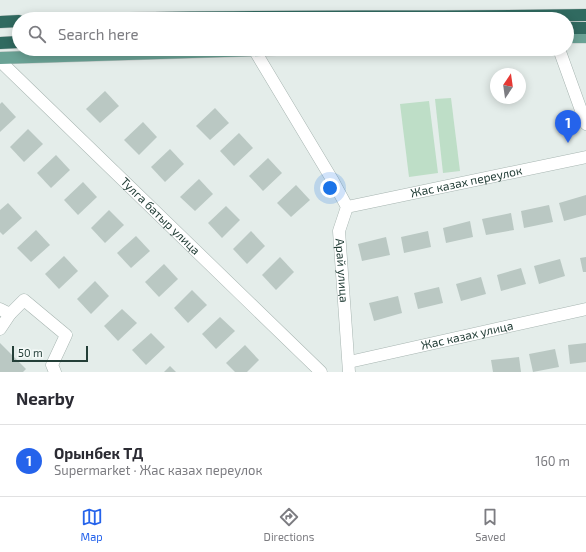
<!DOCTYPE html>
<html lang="en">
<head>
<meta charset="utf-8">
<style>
	body { margin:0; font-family:"Exo 2",sans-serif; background:#f2f2f3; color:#2b2b33 }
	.compass { position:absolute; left:490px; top:68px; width:36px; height:36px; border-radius:50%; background:#fff; box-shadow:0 2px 10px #0003; rotate:13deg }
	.scale { position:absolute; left:12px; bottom:10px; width:76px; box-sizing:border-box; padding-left:4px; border:2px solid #243f38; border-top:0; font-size:11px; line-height:14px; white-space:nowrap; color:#243f38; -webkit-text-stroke:3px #f5faf8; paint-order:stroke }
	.you { position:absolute; left:330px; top:188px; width:14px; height:14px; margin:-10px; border:3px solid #fff; border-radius:50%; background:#1a73e8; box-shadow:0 0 0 6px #1a73e833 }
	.badge { display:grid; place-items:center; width:26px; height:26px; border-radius:50%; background:#2563eb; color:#fff; font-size:13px; font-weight:700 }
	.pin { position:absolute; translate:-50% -33px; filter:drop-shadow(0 1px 2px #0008) }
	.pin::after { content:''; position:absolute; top:21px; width:14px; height:12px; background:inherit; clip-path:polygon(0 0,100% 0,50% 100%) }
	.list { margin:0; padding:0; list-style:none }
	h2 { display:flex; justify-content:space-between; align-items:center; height:52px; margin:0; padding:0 16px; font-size:17px }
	h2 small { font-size:13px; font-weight:400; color:#7c7c81 }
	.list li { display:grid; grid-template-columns:26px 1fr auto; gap:12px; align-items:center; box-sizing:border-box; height:72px; padding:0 16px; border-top:1px solid #e1e1e2 }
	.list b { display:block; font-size:15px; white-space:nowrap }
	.list p { margin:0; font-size:13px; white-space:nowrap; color:#7c7c81 }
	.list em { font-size:13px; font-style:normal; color:#7c7c81 }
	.icon { flex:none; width:22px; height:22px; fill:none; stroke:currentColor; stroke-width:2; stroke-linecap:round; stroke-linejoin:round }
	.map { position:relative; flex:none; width:586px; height:372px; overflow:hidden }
	.search { position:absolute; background:#fff; box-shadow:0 2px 10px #0003; left:12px; right:12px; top:12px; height:44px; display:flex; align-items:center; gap:10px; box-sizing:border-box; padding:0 14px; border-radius:22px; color:#7c7c81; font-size:15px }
	.sheet { height:124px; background:#fff }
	nav { display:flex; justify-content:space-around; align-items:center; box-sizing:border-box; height:56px; border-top:1px solid #e1e1e2; background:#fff; font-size:11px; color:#7c7c81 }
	nav a { display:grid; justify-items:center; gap:2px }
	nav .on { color:#2563eb }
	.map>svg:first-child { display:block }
	.green { fill:#bedec7 }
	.building { fill:#bac8c3 }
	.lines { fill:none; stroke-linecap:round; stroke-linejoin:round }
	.minor-casing { stroke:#a7b5b1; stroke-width:13 }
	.major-casing { stroke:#c2c9c7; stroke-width:13 }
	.highway-casing { stroke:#c2c9c7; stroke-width:13 }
	.minor { stroke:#fff; stroke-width:12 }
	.major { stroke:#6aa295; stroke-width:12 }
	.highway { stroke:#306a60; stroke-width:12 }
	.labels { text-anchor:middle; stroke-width:3; stroke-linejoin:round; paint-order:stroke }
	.street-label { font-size:12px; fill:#243f38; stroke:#f5faf8 }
</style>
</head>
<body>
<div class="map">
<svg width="586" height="372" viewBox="0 0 586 372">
	<rect width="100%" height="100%" fill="#e4edea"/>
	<!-- green -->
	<g class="green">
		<path d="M451,98l9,73 -17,2 -8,-74z"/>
		<path d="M429,101l9,72 -29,4 -9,-73z"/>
	</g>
	<!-- building -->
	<g class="building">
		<path d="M105,91l14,15 -19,17 -14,-14z"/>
		<path d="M2,102l14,15 -16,15v-28z"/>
		<path d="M215,108l14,15 -19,17 -14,-14z"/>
		<path d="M143,122l14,15 -18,18 -15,-15z"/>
		<path d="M28,129l15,15 -19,18 -14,-15z"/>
		<path d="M239,133l14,15 -19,18 -14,-15z"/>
		<path d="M170,149l14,15 -19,18 -14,-15z"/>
		<path d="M56,155l14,15 -19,18 -14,-15z"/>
		<path d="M268,158l14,15 -19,18 -14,-15z"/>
		<path d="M199,179l14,15 -18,17 -15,-14z"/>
		<path d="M83,182l14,15 -19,18 -14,-15z"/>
		<path d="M296,185l14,15 -19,17 -14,-14z"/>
		<path d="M586,195v20l-22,6 -5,-18z"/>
		<path d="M8,203l14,15 -19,17 -3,-3v-22z"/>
		<path d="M549,205l4,17 -29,6 -3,-17z"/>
		<path d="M226,206l14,14 -18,18 -14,-15z"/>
		<path d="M109,210l15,15 -19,18 -14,-15z"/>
		<path d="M511,213l3,17 -28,5 -4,-16z"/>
		<path d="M470,221l3,16 -27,6 -3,-15z"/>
		<path d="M36,230l14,15 -19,17 -14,-14z"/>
		<path d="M251,231l14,15 -18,18 -14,-15z"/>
		<path d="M428,231l3,16 -27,6 -3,-16z"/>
		<path d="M136,236l14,15 -19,17 -14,-15z"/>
		<path d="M386,237l4,18 -28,6 -4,-17z"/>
		<path d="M64,256l14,15 -19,18 -14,-15z"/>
		<path d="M280,257l14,15 -18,18 -14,-15z"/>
		<path d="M586,257v15h-3l-3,-14z"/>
		<path d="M560,259l5,17 -26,8 -5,-18z"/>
		<path d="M164,264l14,15 -19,18 -14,-15z"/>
		<path d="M521,268l5,16 -25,7 -4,-16z"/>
		<path d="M481,277l5,17 -25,7 -5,-17z"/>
		<path d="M95,281l14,15 -18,18 -14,-15z"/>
		<path d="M439,287l4,16 -25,6 -4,-16z"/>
		<path d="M192,290l15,15 -19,18 -14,-15z"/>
		<path d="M398,296l4,17 -28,8 -5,-18z"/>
		<path d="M122,309l15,14 -19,18 -14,-15z"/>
		<path d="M220,317l15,14 -19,18 -14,-15z"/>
		<path d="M151,333l14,14 -19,18 -14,-15z"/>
		<path d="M0,343l26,26 -3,3h-23z"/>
		<path d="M586,343v19l-16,2 -2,-19z"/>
		<path d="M245,345l14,15 -12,12h-12l-9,-9z"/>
		<path d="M555,349l4,18 -26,5 -4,-18z"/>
		<path d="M519,357l2,15h-28l-2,-12z"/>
		<path d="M170,366l6,6h-12z"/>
	</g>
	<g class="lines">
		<defs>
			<g id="minor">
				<path d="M559,49l27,75"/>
				<path id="s1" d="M255,51l78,130 14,26 -8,24 10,141"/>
				<path id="s2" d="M0,61l321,311"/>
				<path id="s3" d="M347,207l239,-50"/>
				<path d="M0,309l10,5 14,-14 42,35 -14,30 3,7"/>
				<path d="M0,329l10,-15"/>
				<path id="s4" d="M349,362l237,-53"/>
			</g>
			<g id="major">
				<path d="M567,37h19"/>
				<path d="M0,58l292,-9"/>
			</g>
			<g id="highway">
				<path d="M107,19c159,-4 319,-1 479,-4"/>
				<path d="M0,22l19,-1"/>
				<path d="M567,28h19"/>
				<path d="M0,43l19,-1"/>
			</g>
		</defs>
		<!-- minor casing -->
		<use href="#minor" class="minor-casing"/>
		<!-- major casing -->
		<use href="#major" class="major-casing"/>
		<!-- highway casing -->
		<use href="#highway" class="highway-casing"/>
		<!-- minor -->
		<use href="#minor" class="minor"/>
		<!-- major -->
		<use href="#major" class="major"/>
		<!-- highway -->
		<use href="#highway" class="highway"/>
	</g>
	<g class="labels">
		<!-- street labels -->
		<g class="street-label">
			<text dy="4" stroke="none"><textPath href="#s3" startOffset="122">Жас казах переулок</textPath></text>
			<text dy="4" stroke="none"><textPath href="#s2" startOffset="223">Тулга батыр улица</textPath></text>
			<text dy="4" stroke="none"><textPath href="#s1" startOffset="246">Арай улица</textPath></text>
			<text dy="4" stroke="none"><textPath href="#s4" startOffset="121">Жас казах улица</textPath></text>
		</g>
	</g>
</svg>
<svg class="compass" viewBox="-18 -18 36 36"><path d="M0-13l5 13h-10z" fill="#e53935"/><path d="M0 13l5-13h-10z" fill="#7c7c81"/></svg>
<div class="scale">50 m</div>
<div class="you"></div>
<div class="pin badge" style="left:568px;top:143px">1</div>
<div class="search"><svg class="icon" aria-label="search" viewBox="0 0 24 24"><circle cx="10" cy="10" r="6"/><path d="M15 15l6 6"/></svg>Search here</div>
</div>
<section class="sheet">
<h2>Nearby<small></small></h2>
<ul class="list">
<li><span class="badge">1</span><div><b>Орынбек ТД</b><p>Supermarket · Жас казах переулок</p></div><em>160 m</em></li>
</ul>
</section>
<nav>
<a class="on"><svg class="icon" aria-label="map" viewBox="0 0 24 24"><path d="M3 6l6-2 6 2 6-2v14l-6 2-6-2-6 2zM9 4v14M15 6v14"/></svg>Map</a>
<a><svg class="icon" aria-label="directions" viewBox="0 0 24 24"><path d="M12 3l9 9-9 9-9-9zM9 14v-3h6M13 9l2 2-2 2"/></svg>Directions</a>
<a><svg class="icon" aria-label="saved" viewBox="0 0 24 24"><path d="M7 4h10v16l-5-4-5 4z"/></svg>Saved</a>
</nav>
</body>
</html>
